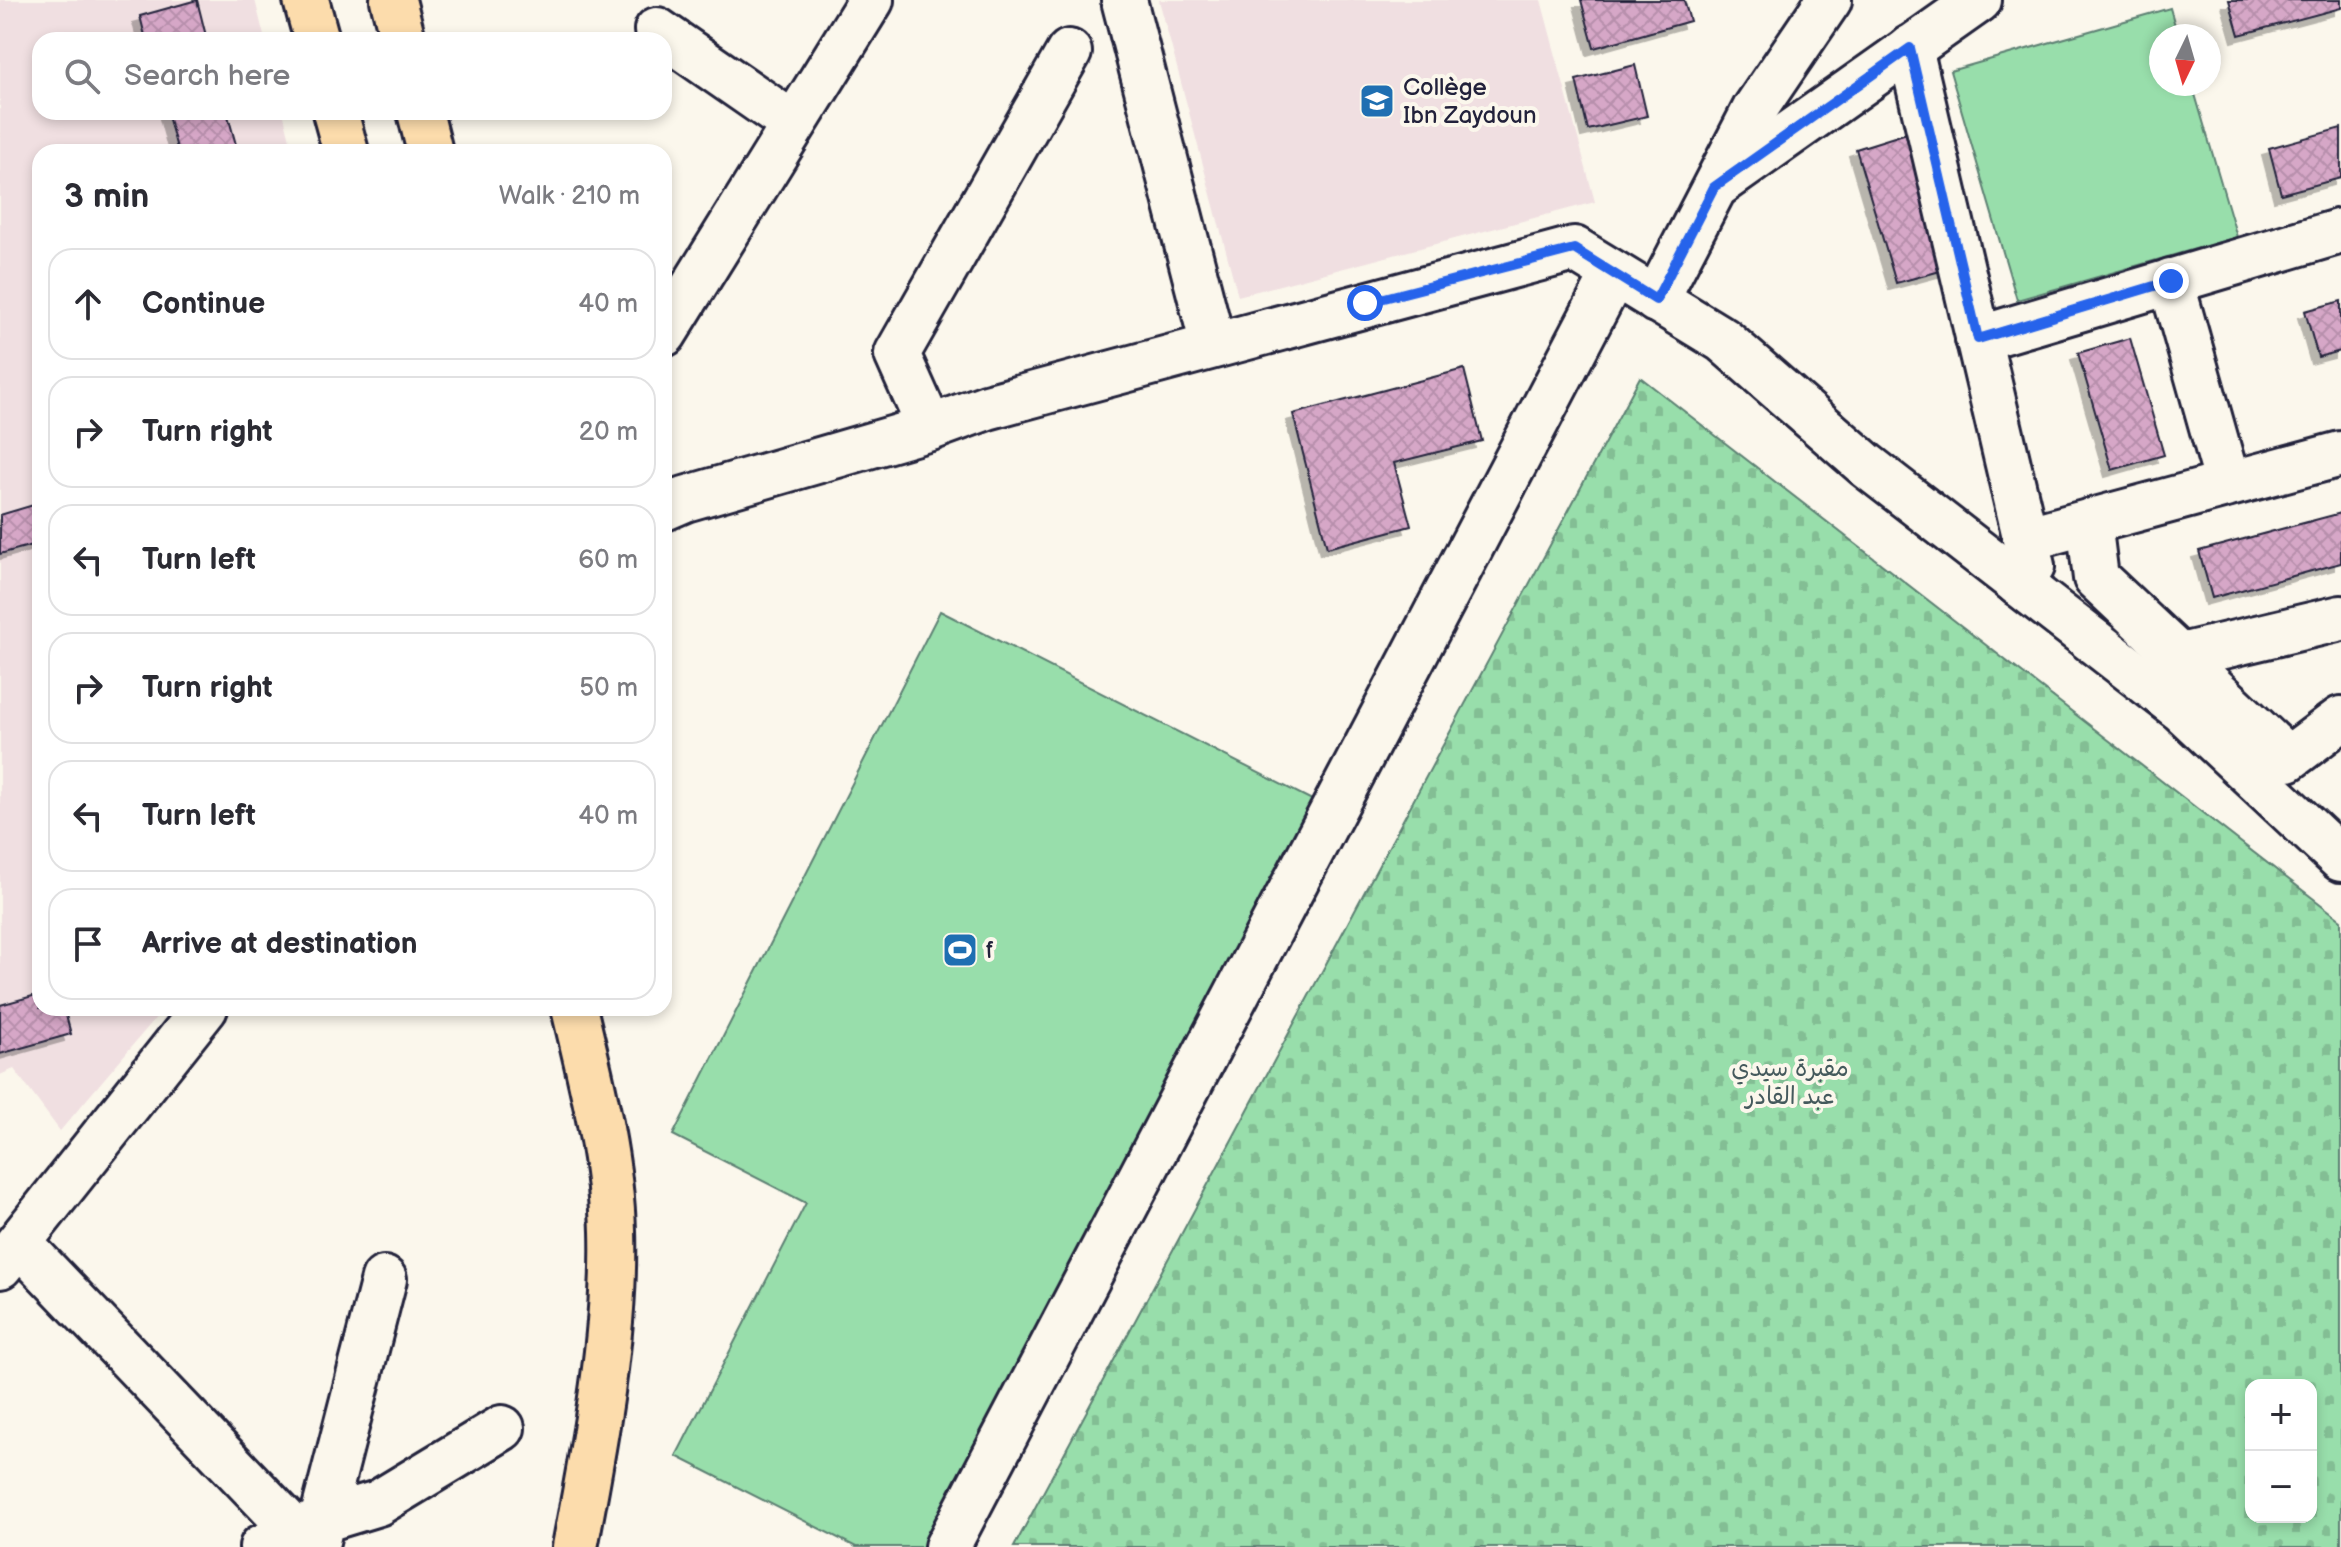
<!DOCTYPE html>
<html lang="en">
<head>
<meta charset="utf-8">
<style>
	body { margin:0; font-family:"Balsamiq Sans","Playpen Sans Arabic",sans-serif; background:#f2f2f3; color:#2b2b33 }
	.controls { position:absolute; right:24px; bottom:24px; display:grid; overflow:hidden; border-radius:16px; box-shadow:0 4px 12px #0003 }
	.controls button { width:72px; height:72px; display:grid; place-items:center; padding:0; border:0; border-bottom:2px solid #e1e1e2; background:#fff; color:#2b2b33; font:40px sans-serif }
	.compass { position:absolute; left:2149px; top:24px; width:72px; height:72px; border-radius:50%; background:#fff; box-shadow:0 4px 12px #0003; rotate:185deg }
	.stop { position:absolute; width:24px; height:24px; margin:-18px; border:6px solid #2563eb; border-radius:50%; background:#fff }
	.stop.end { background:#2563eb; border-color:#fff; box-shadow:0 2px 8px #0008 }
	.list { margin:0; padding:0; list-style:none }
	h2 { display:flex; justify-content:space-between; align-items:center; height:104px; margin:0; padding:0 32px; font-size:34px }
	h2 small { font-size:26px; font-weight:400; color:#7c7c81 }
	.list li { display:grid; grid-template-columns:52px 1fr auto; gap:24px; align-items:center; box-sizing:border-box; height:112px; margin:0 16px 16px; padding:0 16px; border:2px solid #e1e1e2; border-radius:24px }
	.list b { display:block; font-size:30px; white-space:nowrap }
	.list em { font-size:26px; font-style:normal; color:#7c7c81 }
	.icon { flex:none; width:44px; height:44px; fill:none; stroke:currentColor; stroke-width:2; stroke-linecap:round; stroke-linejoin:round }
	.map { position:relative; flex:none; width:2341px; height:1547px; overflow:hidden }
	.search { position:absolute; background:#fff; box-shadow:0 4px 12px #0003; left:32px; top:32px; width:640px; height:88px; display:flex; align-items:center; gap:20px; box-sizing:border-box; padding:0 28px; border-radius:24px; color:#7c7c81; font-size:30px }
	.panel { position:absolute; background:#fff; box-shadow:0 4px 12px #0003; left:32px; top:144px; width:640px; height:872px; border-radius:24px }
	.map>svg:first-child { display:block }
	.built { fill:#f0dfe1 }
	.cemetery { fill:url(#cemetery-stones); stroke:#5d8073; stroke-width:2; fill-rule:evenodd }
	.garden { fill:#98deab; stroke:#5d8073; stroke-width:2 }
	.building { fill:url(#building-cross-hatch); stroke:#22223b; stroke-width:2; filter:url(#shadow) }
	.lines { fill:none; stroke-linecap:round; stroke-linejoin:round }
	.minor-casing { stroke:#22223b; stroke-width:50 }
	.major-casing { stroke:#22223b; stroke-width:50 }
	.minor { stroke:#fbf7ec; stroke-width:44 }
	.major { stroke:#fcdcac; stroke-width:44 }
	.route { stroke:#2563eb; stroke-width:10 }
	.labels { text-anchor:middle; stroke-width:8; stroke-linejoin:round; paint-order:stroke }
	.poi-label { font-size:24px; fill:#22223b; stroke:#fbf7ec; text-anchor:start }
	.park-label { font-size:24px; fill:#455a5d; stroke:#fbf7ec }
</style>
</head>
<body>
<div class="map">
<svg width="2341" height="1547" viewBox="0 0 2341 1547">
	<defs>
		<pattern id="cemetery-stones" width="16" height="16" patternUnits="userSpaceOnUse" patternTransform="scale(2)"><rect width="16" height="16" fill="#98deab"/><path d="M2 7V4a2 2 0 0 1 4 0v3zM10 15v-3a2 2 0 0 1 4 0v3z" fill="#83be94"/></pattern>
		<pattern id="building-cross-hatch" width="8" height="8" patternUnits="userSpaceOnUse" patternTransform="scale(2)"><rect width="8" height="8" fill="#d6a7c7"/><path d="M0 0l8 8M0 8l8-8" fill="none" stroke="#b78fac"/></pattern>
		<filter id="shadow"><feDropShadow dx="-7" dy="7" stdDeviation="0" flood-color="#0004"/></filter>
	</defs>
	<rect width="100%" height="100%" fill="#fbf7ec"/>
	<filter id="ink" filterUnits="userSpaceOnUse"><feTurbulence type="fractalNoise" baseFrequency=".0125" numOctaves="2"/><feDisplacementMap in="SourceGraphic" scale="16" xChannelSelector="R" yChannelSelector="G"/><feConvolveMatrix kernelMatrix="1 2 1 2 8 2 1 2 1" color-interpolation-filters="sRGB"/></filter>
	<g filter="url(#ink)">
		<!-- built -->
		<g class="built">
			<path d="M0,0h255l10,40h-225v72h243l10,40h-253v856h124l-104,123 -46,-62 -14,6z"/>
			<path d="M1159,0h382l54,202 -357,94z"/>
		</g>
		<!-- cemetery -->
		<path class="cemetery" d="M1640,377l701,543v627h-1327zM2251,1385h60v132h-60z"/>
		<!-- garden -->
		<g class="garden">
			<path d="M2170,8l8,28h-17v48h31l45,153 -220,63 -67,-229z"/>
			<path d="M940,611l376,191 -380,745h-80l-180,-91 130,-253 -133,-68z"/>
		</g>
		<!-- building -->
		<g class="building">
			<path d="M197,0l10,40h-61l-6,-24z"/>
			<path d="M1581,0h103l6,21 -96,27z"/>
			<path d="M2229,0h112v8l-102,27z"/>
			<path d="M1635,65l12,51 -59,14 -12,-50z"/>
			<path d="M167,112h60l11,40h-60z"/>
			<path d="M2341,128v50l-60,16 -12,-46z"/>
			<path d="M1907,133l41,136 -52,14 -40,-134z"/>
			<path d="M2341,301v50l-23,6 -13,-46z"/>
			<path d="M2130,338l34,117 -52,15 -34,-117z"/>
			<path d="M1464,369l18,72 -88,22 17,63 -84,22 -34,-134z"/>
			<path d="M40,503v40l-40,11v-39z"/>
			<path d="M2341,513v50l-129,35 -13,-47z"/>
			<path d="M40,994v14h24l7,26 -71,20v-49z"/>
		</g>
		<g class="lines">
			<defs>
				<g id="minor">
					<path d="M1124,0l89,345"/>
					<path d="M657,30l136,94"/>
					<path d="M1910,48l122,518 -13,18"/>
					<path d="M1720,183l259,-183"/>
					<path d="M2171,281l57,203"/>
					<path d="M1656,300l99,-191 74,-109"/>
					<path d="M664,334l207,-334"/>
					<path d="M1978,339l363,-108"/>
					<path d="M930,428l-33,-74 172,-302"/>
					<path d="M664,508l21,-9 245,-71 57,-21 587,-158 149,91 143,125 315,244 160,150"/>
					<path d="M2089,522l7,56 192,181 53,-40"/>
					<path d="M2025,539l316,-85"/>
					<path d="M2177,657l164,-39"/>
					<path d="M20,1244l275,287"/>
					<path d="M0,1266l205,-258"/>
					<path d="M317,1541l5,-21 56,-17 124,-75"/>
					<path d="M262,1547l60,-27 62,-241"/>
					<path d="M947,1547l667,-1273"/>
				</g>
				<g id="major">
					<path d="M306,0l11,40"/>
					<path d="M393,0l10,40"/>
					<path d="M335,112l11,40"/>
					<path d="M420,112l10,40"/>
					<path d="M574,1008c17,72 37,149 39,223 3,102 -19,216 -38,316"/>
				</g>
			</defs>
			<!-- minor casing -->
			<use href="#minor" class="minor-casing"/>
			<!-- major casing -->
			<use href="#major" class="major-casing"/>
			<!-- minor -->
			<use href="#minor" class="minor"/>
			<!-- major -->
			<use href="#major" class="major"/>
		</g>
	</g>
	<g class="lines" filter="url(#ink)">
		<!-- route -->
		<path class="route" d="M1365,303l209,-54 82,51 58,-113 196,-139 68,291 193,-58"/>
	</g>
	<!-- icons -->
	<defs>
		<symbol id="school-square" viewBox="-11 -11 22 22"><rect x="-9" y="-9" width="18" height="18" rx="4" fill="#1f6fb2" stroke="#fbf7ec"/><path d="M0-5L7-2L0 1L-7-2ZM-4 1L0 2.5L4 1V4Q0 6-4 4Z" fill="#fff"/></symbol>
		<symbol id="stadium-square" viewBox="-11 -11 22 22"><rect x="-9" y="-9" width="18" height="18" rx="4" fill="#1f6fb2" stroke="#fbf7ec"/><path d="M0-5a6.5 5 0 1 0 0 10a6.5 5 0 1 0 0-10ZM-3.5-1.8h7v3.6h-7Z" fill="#fff"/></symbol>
	</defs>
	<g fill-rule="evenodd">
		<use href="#school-square" x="1357" y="81" width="40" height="40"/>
		<use href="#stadium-square" x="940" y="930" width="40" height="40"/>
	</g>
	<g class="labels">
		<!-- poi labels -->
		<g class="poi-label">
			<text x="1403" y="95">Collège<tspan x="1403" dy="28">Ibn Zaydoun</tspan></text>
			<text x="986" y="958">f</text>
		</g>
		<!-- park labels -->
		<g class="park-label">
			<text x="1790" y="1076">مقبرة سيدي<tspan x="1790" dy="28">عبد القادر</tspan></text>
		</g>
	</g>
</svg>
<div class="controls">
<button>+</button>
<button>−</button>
</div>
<svg class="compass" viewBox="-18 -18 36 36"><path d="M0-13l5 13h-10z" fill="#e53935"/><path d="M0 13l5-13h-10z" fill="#7c7c81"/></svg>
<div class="stop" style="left:1365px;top:303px"></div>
<div class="stop end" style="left:2171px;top:281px"></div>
<div class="search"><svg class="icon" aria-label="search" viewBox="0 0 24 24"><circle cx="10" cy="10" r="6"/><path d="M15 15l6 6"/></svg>Search here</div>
<section class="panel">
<h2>3 min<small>Walk · 210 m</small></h2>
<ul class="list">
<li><svg class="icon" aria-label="ahead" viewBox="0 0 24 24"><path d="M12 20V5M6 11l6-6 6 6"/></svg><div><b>Continue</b></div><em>40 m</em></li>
<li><svg class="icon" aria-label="right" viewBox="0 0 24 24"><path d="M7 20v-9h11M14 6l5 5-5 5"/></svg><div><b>Turn right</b></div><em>20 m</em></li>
<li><svg class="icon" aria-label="left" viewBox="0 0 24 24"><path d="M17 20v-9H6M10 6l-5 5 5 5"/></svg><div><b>Turn left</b></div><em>60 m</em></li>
<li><svg class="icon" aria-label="right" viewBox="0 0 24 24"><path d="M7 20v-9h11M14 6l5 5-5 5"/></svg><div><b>Turn right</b></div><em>50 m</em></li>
<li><svg class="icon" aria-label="left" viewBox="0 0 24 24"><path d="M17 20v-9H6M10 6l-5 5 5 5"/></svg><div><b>Turn left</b></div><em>40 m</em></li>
<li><svg class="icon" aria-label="arrive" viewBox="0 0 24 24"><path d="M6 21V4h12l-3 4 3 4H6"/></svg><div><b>Arrive at destination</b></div></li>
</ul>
</section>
</div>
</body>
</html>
